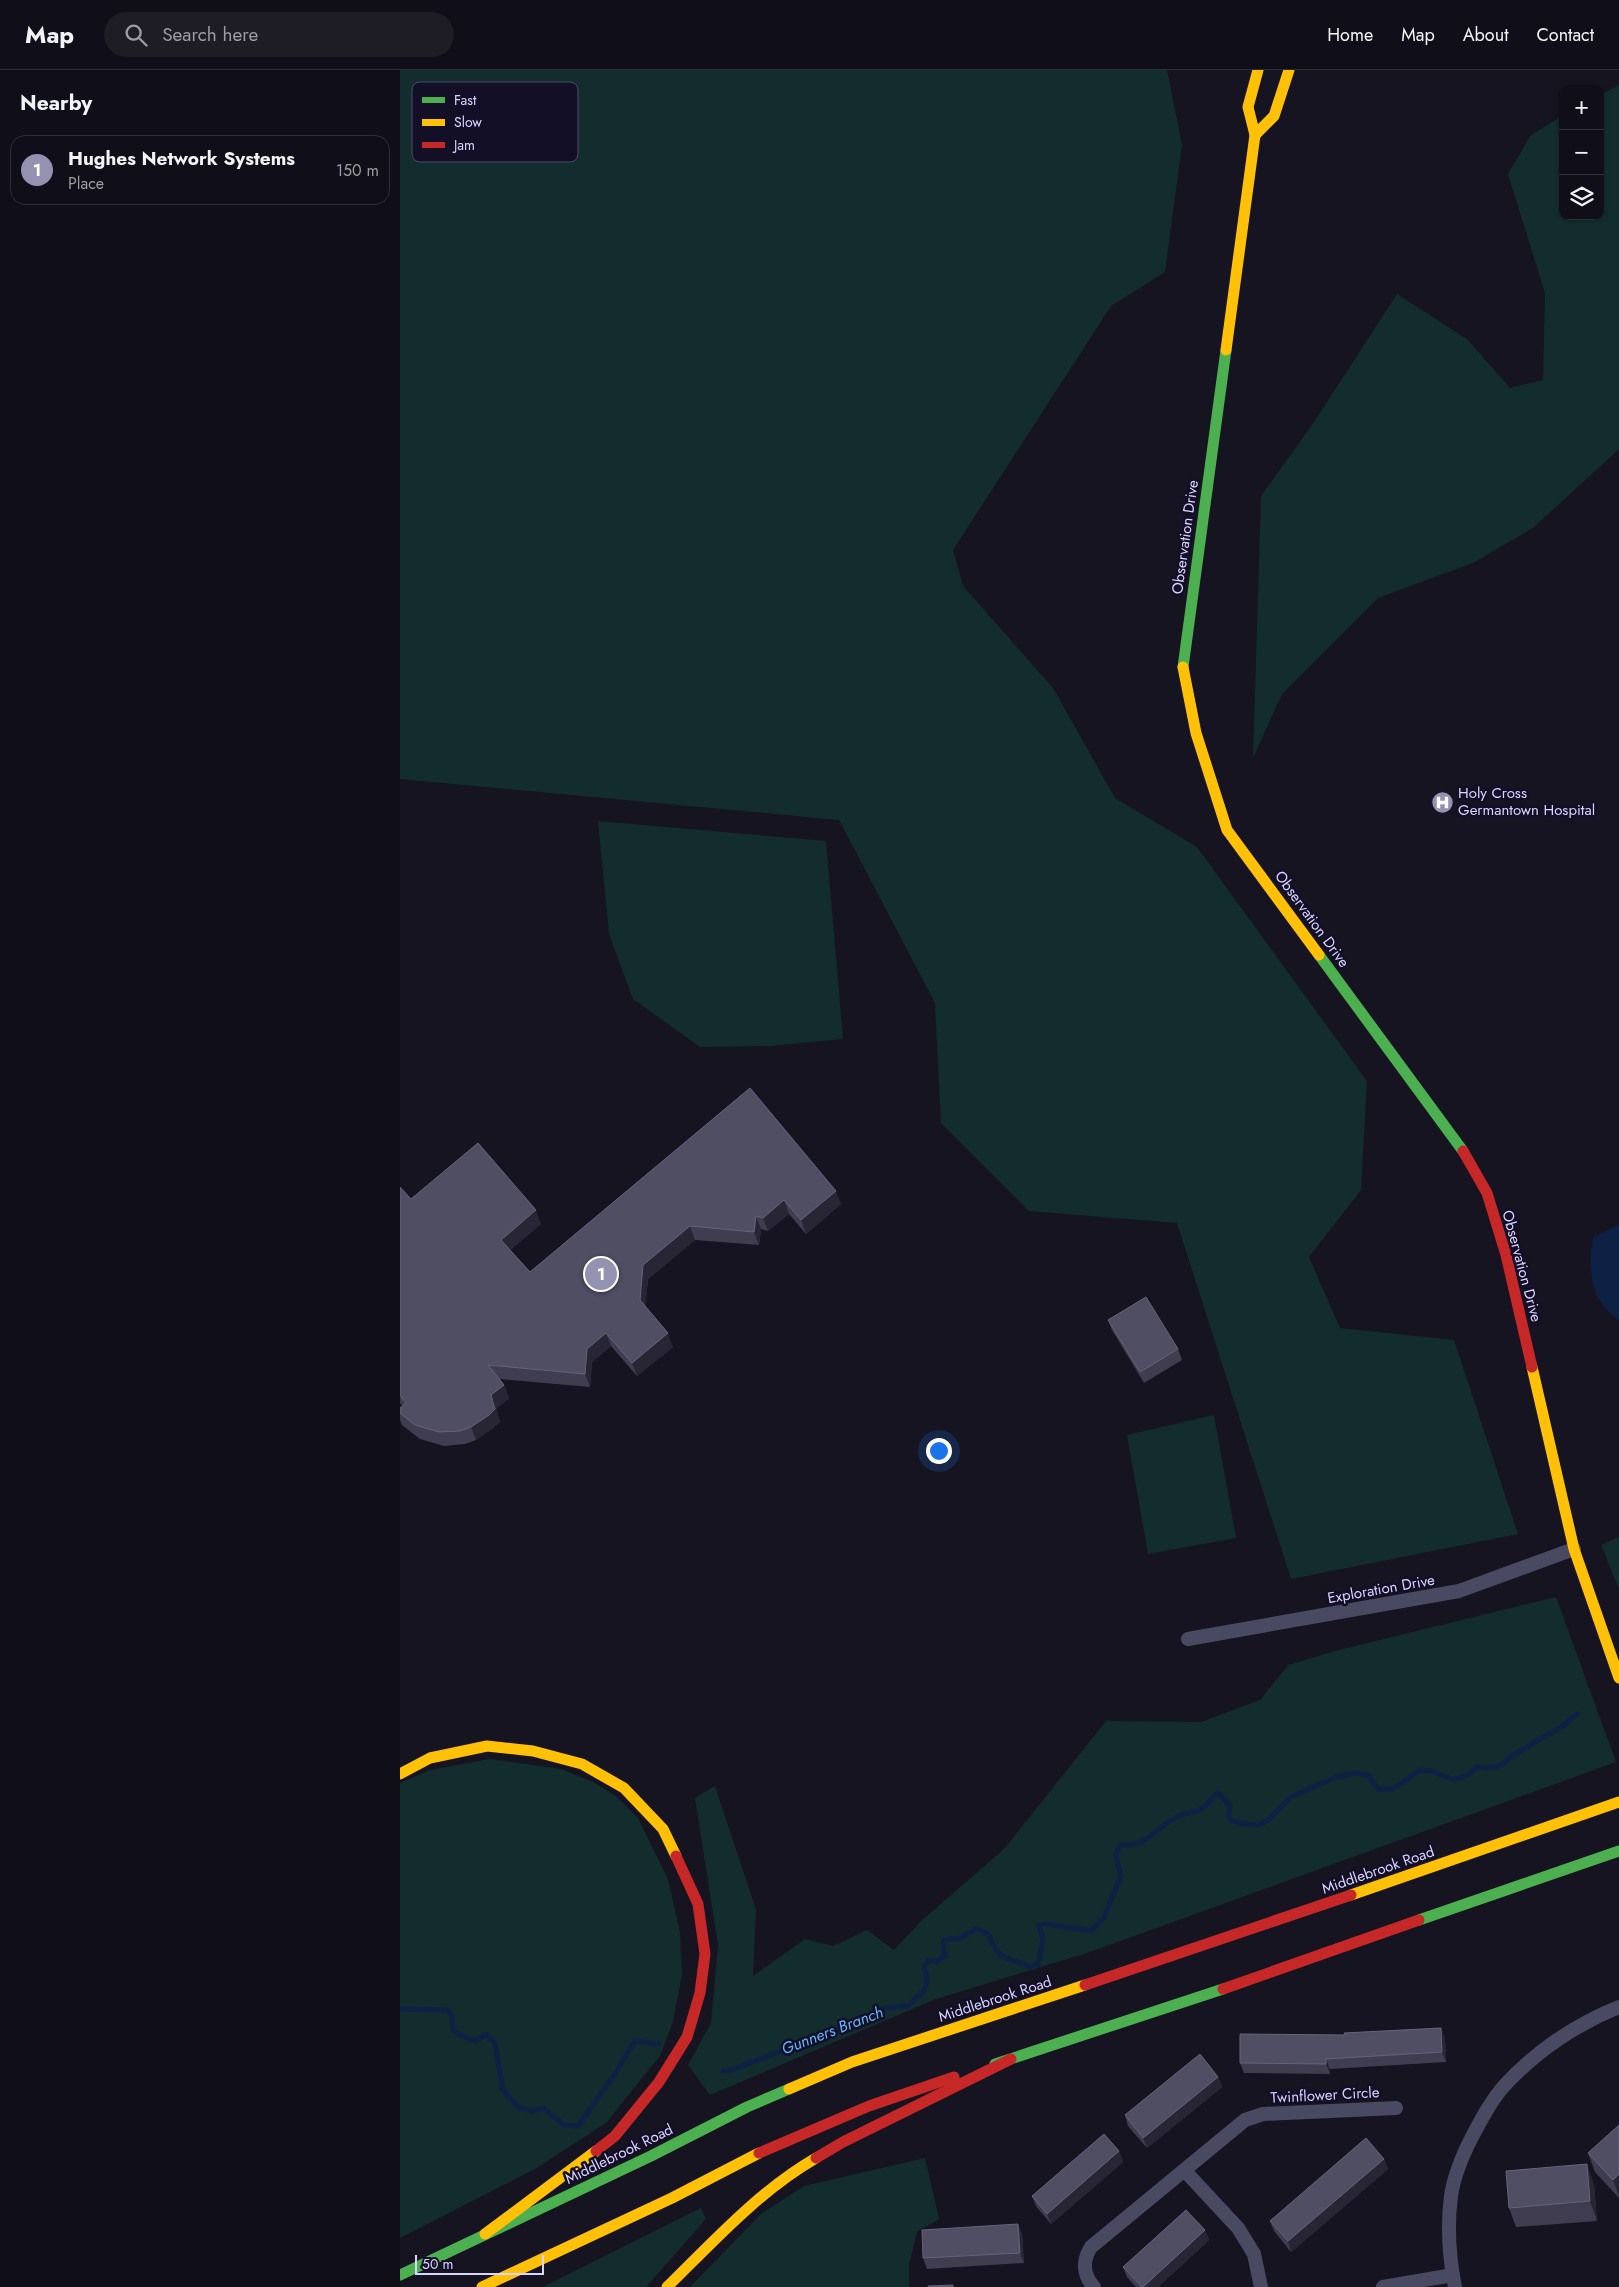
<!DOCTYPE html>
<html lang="en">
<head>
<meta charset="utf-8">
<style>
	body { margin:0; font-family:Jost,sans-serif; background:#1e1d26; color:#f1f3f6 }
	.controls { position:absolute; right:15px; top:15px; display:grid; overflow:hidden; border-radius:10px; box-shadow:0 1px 4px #0004 }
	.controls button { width:45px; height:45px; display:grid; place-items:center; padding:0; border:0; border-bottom:1px solid #302f38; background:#100f19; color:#f1f3f6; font:25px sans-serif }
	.scale { position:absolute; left:15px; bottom:12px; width:129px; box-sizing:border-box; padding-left:5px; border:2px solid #d9d4ff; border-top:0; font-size:14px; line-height:18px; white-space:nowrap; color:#d9d4ff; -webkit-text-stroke:4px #130f26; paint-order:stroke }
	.you { position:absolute; left:538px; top:1380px; width:18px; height:18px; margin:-12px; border:4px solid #fff; border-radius:50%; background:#1a73e8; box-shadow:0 0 0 8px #1a73e833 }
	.badge { display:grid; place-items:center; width:32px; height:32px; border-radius:50%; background:#9591b1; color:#fff; font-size:16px; font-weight:700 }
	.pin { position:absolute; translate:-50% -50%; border:2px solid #fff; box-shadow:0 1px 5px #0006 }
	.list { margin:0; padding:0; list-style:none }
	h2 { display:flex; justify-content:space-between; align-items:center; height:65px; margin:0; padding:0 20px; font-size:21px }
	h2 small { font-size:16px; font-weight:400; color:#9c9ca2 }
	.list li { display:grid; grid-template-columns:32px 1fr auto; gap:15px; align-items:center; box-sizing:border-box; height:70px; margin:0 10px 10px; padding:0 10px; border:1px solid #302f38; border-radius:15px }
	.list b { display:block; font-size:19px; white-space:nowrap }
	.list p { margin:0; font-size:16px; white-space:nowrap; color:#9c9ca2 }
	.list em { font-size:16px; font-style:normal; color:#9c9ca2 }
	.icon { flex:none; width:28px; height:28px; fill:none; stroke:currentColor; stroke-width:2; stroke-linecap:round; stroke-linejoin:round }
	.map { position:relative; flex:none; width:1219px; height:2217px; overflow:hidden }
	header { display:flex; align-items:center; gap:30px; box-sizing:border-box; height:70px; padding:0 25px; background:#100f19; border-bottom:1px solid #302f38 }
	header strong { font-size:24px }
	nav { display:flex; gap:28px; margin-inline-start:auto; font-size:18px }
	.search { width:350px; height:45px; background:#1e1d26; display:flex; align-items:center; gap:12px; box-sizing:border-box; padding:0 18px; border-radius:28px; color:#9c9ca2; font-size:19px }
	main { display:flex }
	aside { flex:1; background:#100f19 }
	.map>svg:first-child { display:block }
	.green { fill:#132c2d }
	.water { fill:#0d2144 }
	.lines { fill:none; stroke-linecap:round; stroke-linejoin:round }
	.stream { stroke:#0d2144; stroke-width:5 }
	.street { stroke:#4a4962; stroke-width:14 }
	.fast { stroke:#4caf50; stroke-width:11 }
	.slow { stroke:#ffc107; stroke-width:11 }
	.jam { stroke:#c62828; stroke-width:11 }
	.wall { fill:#403d50 }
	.shaded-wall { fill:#282635 }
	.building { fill:#504e63; stroke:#66637b }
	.labels { text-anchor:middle; stroke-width:5; stroke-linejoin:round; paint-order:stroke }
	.street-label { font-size:15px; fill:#d9d4ff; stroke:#130f26 }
	.poi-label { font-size:15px; fill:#d9d4ff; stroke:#130f26; text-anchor:start }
	.water-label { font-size:16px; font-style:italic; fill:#62b6ff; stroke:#130f26 }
	.key { fill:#130f26; stroke:#4e4a67; stroke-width:1 }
	.key-label { font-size:14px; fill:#d9d4ff }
</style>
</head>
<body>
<header>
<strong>Map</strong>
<div class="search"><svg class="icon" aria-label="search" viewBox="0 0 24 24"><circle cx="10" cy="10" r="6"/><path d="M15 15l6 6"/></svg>Search here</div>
<nav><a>Home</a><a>Map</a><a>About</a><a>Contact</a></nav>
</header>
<main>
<aside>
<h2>Nearby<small></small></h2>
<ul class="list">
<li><span class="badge">1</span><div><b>Hughes Network Systems</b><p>Place</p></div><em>150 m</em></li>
</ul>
</aside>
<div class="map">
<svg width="1219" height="2217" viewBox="0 0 1219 2217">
	<rect width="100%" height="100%" fill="#161421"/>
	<!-- green -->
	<g class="green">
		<path d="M0,0h767l15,75 -17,127 -54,34 -158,244 10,36 90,102 62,110 82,49 170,234 -6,109 -52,67 31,71 114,12 64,194 -227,45 -114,-356 -148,-12 -88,-88 -6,-120 -96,-183 -439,-41z"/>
		<path d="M1219,15v364l-86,79 -60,35 -95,35 -96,96 -29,64 8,-262 53,-74 83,-128 70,45 43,49 33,-8 2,-87 -37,-119 23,-39 32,-20v101h37v-121z"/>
		<path d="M198,751l228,20 17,198 -73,7 -70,1 -67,-48 -24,-65z"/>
		<path d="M814,1345l22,123 -88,16 -21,-119z"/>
		<path d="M1219,1467v52l-18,-44z"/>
		<path d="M1156,1527l60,165 -526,190 -154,47 -226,96 -22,-30 23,-42 7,-78 -23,-147 20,-12 41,123 -3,67 52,-37 28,7 34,-16 27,20 26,-28 84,-73 102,-128 95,1 59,-22 28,-35 47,-14z"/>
		<path d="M90,1689l71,10 32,13 23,14 22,22 30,61 12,53 2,42 -9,48 -13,34 -54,67 -71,46 -135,69v-455l30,-13z"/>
		<path d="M525,2088l14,61 -22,13 -8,33v22h-219l71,-73 43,-28z"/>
		<path d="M301,2138l5,11 -60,68h-103z"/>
	</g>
	<!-- water -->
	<path class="water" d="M1219,1155v95c-30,-20 -31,-51 -26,-83z"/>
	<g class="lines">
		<!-- stream -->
		<g class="stream">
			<path d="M0,1939l47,1 5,6 1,14 9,6 14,5 10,-7 9,9 8,47 15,17 14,4 11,-3 21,17 14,1 37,-52 20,-33 24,3"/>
			<path d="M323,2001h6l97,-37 59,-26 23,-2c14,-14 24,-18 16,-39l4,-6h9l8,-5 -2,-9 1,-7 17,-2 15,-9c20,5 12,14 24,25 9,8 19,6 29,13l9,-3 5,-24 -4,-15 8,-1 44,7 13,-14 17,-41c-2,-11 -10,-22 0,-31 27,3 36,-20 58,-29 9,-4 17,-3 25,-9 6,-4 7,-10 14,-14l12,12 -1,12 3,4 13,3 14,1 9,-5 23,-23 45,-20 20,-4 12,2 10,14h15l27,-19 11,1 23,9 15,-6 8,-7 13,1 10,-2 12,-10 49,-29 16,-13"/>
		</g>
		<!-- street -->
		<g class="street">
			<path d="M788,1569l271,-48 115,-42"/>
			<path d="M785,2101l53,57 16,26 7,33"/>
			<path d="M694,2217c-11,-12 -12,-26 -3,-40l154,-127 18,-6 133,-6"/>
			<path d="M983,2217l70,-12"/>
			<path d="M1055,2217c-6,-30 -8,-60 -4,-91 3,-21 12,-42 22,-61 9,-17 18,-34 31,-49 31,-34 72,-62 115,-79"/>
		</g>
		<!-- fast -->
		<g class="fast">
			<path d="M783,597l43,-317"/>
			<path d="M919,885l144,196"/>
			<path d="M1019,1850l200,-69"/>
			<path d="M595,1994l228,-75"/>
			<path d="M0,2205l251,-119 96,-49 42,-18"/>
		</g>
		<!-- slow -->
		<g class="slow">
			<path d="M855,65l19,-19 15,-46"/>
			<path d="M826,280l29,-215 -7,-28 10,-37"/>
			<path d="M783,597l13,66 31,97 92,125"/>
			<path d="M1132,1297l42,182 45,129"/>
			<path d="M0,1704l30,-16 57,-12 46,5 49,13 42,24 39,41 13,27"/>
			<path d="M951,1825l268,-93"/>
			<path d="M389,2019l63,-27 233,-77"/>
			<path d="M85,2164l111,-83"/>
			<path d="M82,2217l190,-89 87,-45"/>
			<path d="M267,2217c47,-46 92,-96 149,-129"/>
		</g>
		<!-- jam -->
		<g class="jam">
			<path d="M1063,1081l24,42 19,62 26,112"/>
			<path d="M685,1915l266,-90"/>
			<path d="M823,1919l196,-69"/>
			<path d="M196,2081l19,-15 44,-54 28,-45 13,-44 5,-39 -7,-50 -22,-48"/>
			<path d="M359,2083l110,-47 85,-29"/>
			<path d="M416,2088l27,-16 168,-83"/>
		</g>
	</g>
	<!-- wall -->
	<g class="wall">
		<path d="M350,1018l91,116 -35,30 -17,-20 -21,17 -7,-2 -2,16 -64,-5 -47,39 -3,27 28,41 -36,29 -26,-30 -19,16 -2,25 -90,-8 4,6 5,13 -13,11 4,13 -7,6 -17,12 -11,4 -21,2 -24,-7 -18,-14 -2,-5v-12l3,-2 -3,-3v-216l11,12 130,25 -31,26 20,22z"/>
		<path d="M708,1250l70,29 4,11 -38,23 -32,-53z"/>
		<path d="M1045,1968l1,24 -116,7v5l-86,-1 -4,-10z"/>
		<path d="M818,2007l4,10 -75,61 -19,-22 -3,-11z"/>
		<path d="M1219,2055v73l-24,-26 -7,-19z"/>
		<path d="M719,2081l4,11 -72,62 -15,-18 -4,-10z"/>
		<path d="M984,2089l4,10 -97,83 -17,-21 -4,-10z"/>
		<path d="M1194,2114l3,37 -81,6 -7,-19z"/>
		<path d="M805,2160l4,10 -51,47h-22l-9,-10 -4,-10z"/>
		<path d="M622,2164l2,29 -97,6 -4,-11z"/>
	</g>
	<!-- shaded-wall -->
	<g class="shaded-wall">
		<path d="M436,1121l5,13 -35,30 -5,-14z"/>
		<path d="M384,1130l5,14 -21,17 -5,-13z"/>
		<path d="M136,1140l5,14 -35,29 -5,-13z"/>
		<path d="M356,1146l5,13 -2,16 -5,-13z"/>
		<path d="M290,1156l5,14 -47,39 -3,34 -5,-13 3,-35z"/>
		<path d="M206,1263l5,13 -19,16 -2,25 -5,-13 2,-25z"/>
		<path d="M268,1263l5,14 -36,29 -5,-13z"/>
		<path d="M104,1315l5,13 -13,11 4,13 -7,6 -17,12 -5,-13 20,-32z"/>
		<path d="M1041,1958l4,10 1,24 -4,-10z"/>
		<path d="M926,1989l4,10v5l-4,-10z"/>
		<path d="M818,2007l4,10 -75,61 -4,-10z"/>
		<path d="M719,2081l4,11 -72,62 -4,-10z"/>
		<path d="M984,2089l4,10 -97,83 -3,-11z"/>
		<path d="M1187,2094l7,20 3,37 -7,-20z"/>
		<path d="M1219,2104v22l-6,-16z"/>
		<path d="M618,2154l4,10 2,29 -4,-10z"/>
		<path d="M805,2160l4,10 -51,47h-15z"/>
	</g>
	<!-- building -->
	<g class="building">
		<path d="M350,1018l86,103 -35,29 -17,-20 -21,18 -7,-2 -2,16 -64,-6 -47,39 -3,35 28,33 -36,30 -26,-30 -19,16 -2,25 -97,-9 16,20 -13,10 4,14 -6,6 -18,12 -11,4 -21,1 -24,-7 -15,-12v-5l6,-5 -6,-8v-208l11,12 67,-56 58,67 -35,30 29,32z"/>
		<path d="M746,1227l32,52 -38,23 -32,-52z"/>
		<path d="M1041,1958l1,24 -116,7v5l-86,-1v-29l105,1 -1,-2z"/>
		<path d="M800,1984l18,23 -75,61 -18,-23z"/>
		<path d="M1219,2055v49l-6,6 -25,-27z"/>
		<path d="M704,2064l15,17 -72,63 -15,-18z"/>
		<path d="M966,2068l18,21 -96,82 -18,-20z"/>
		<path d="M1187,2094l3,37 -81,7 -3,-37z"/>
		<path d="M786,2140l19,20 -62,57h-1l-19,-20z"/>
		<path d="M618,2154l2,29 -97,5 -1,-28z"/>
		<path d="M553,2215v2h-25v-1z"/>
	</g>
	<!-- icons -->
	<defs>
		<symbol id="hospital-disc" viewBox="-11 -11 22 22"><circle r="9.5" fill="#9591b1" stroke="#130f26"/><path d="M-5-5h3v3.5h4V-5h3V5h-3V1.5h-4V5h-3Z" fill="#fff"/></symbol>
	</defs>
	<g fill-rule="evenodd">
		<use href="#hospital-disc" x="1030" y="720" width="25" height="25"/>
	</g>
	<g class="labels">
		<!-- street labels -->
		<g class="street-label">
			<text transform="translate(785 467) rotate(-82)" y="5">Observation Drive</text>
			<text transform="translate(912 849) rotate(54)" y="5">Observation Drive</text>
			<text transform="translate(1122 1196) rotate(75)" y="5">Observation Drive</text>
			<text transform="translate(981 1519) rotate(-10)" y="5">Exploration Drive</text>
			<text transform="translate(978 1800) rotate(-19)" y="5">Middlebrook Road</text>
			<text transform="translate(595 1929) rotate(-18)" y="5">Middlebrook Road</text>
			<text transform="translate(925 2025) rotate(-3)" y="5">Twinflower Circle</text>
			<text transform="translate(219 2084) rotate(-26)" y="5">Middlebrook Road</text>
		</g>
		<!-- poi labels -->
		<g class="poi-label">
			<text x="1058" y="728">Holy Cross<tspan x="1058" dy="17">Germantown Hospital</tspan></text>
		</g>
		<!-- water labels -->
		<g class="water-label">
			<text transform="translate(432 1960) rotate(-21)" y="6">Gunners Branch</text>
		</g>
	</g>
	<!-- legend -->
	<rect x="12" y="12" width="166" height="80" rx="8" class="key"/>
	<rect x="22" y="27" width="23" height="6" fill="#4caf50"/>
	<rect x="22" y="49" width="23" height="7" fill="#ffc107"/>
	<rect x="22" y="72" width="23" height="6" fill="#c62828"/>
	<g class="key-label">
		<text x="54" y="35">Fast</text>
		<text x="54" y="57">Slow</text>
		<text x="54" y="80">Jam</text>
	</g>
</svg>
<div class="controls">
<button>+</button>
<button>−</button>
<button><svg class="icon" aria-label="layers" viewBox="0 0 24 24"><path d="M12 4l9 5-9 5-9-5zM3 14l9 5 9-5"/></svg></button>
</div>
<div class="scale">50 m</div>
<div class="you"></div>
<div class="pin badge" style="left:201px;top:1204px">1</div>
</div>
</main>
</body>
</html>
